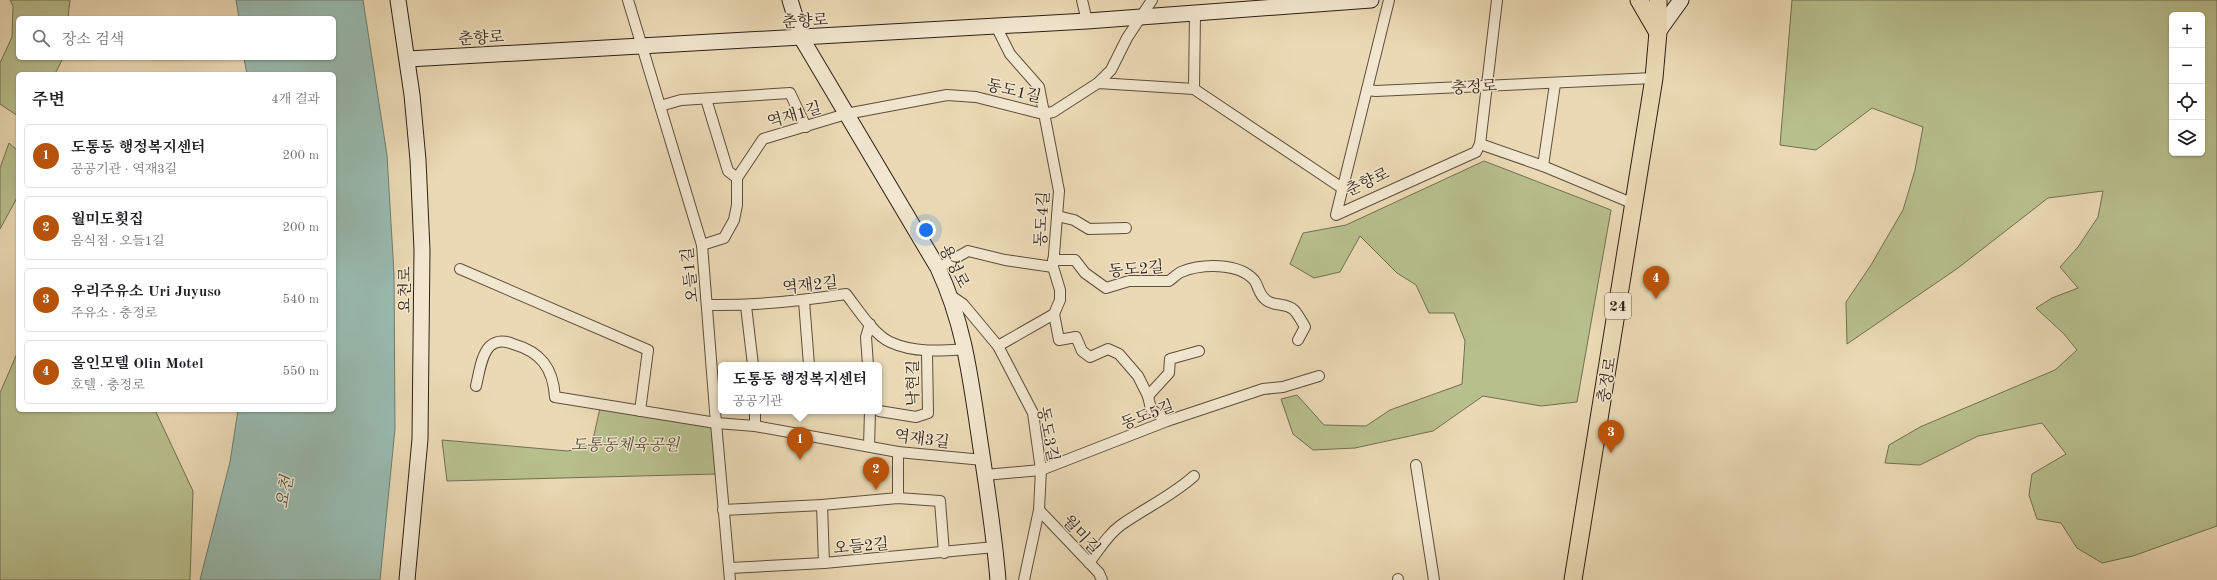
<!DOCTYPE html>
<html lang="ko">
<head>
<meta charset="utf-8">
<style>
	body { margin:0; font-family:"Old Standard TT","Noto Serif KR",serif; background:#f2f2f2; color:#202124 }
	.controls { position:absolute; right:12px; top:12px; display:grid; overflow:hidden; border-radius:6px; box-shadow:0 1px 3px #0004 }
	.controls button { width:36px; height:36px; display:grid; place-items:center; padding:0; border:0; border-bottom:1px solid #e0e0e0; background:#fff; color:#202124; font:20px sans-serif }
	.you { position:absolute; left:926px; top:230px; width:14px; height:14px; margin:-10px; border:3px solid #fff; border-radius:50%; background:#1a73e8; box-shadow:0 0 0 6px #1a73e833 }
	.badge { display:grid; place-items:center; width:26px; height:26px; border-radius:50%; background:#b45309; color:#fff; font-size:13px; font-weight:700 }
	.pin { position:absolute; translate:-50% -33px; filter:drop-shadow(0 1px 2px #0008) }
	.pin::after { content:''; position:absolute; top:21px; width:14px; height:12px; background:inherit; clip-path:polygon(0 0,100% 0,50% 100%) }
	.popup { position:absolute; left:718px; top:362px; width:164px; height:52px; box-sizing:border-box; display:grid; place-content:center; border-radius:6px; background:#fff; filter:drop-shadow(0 1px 3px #0005); font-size:13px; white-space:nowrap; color:#757577 }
	.popup b { font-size:15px; color:#202124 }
	.popup::after { content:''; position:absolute; left:50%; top:100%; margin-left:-8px; border:8px solid transparent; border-top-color:#fff }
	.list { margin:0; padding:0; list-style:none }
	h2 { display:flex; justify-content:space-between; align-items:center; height:52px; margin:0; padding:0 16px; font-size:17px }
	h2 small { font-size:13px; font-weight:400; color:#757577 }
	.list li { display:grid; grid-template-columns:26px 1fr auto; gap:12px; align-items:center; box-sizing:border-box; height:64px; margin:0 8px 8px; padding:0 8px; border:1px solid #e0e0e0; border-radius:6px }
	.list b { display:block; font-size:15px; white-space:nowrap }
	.list p { margin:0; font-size:13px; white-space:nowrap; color:#757577 }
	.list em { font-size:13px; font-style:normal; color:#757577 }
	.icon { flex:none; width:22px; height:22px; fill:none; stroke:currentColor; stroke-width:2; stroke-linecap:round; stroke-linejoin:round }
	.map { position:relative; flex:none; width:2217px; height:580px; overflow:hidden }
	.search { position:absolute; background:#fff; box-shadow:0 1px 3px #0004; left:16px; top:16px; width:320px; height:44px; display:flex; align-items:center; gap:10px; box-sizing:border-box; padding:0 14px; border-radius:6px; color:#757577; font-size:15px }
	.panel { position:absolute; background:#fff; box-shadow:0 1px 3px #0004; left:16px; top:72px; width:320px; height:340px; border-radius:6px }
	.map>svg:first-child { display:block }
	.green { fill:#b7bf8d; stroke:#736f51; fill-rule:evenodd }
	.water { fill:#98baaf; stroke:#6e7c71 }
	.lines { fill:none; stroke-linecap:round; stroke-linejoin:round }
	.street-casing { stroke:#5e4e3d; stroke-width:12 }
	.secondary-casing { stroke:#2f1f15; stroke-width:17 }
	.primary-casing { stroke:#2f1f15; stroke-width:19 }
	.street { stroke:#f1e6ce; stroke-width:10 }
	.secondary { stroke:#f1e6ce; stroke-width:15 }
	.primary { stroke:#ead9b4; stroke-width:17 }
	.labels { text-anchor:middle; stroke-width:3; stroke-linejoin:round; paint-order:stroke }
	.shield { fill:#f1e6ce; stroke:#695b4c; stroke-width:1 }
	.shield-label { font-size:15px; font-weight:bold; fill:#2f1f15 }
	.street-label { font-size:16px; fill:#2f1f15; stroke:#f1e6ce }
	.park-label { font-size:16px; font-style:italic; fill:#584f39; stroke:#f1e6ce }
	.water-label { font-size:17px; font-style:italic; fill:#4e4e43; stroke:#f1e6ce }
</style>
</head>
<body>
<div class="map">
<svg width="2217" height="580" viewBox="0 0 2217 580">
	<rect width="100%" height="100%" fill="#ead9b4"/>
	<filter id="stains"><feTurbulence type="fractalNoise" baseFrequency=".005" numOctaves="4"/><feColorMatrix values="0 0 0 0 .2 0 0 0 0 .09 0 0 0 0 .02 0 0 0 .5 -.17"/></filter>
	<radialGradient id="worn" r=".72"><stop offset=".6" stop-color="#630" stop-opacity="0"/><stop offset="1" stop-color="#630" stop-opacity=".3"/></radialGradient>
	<!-- green -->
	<g class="green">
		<path d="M10,0h60l-2,18h-50v40h45l-7,14 1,2h-39v42l-18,-12v-41l12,-26 1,-31z"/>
		<path d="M1792,0h425v526l-84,30 -31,7 -25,-15 -16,-25 -24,-4 -8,-24 3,-21 34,-20 -24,-31 -64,13 -58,29 -35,-2 4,-18 31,-18 135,-57 22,-20 -13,-16 -28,-26 16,-10 26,-10 -18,-21 18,-20 20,-30 5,-26 -55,7 -90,70 -111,76 -1,-42 25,-37 32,-55 12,-40 8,-43 -51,-19 -56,42 -36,-5zM2172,15h30v138h-30z"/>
		<path d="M9,143l9,8v45l-18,33v-61z"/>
		<path d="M1484,161l127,49 -34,192 -36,4 -58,-10 -50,35 -78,17 -42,2 -20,-16 -12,-35 16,-4 27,30 42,1 24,-16 72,-26 3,-43 -11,-28h-25l-13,-28 -19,-12 -37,-37 -20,36 -26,6 -24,-14 13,-31 43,-8z"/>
		<path d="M18,351v59h137l38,81 -3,89h-190v-187z"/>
		<path d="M600,408l111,18 5,48 -269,7 -5,-41 126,11 24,-7z"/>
	</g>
	<!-- water -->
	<path class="water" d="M236,0h127l24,155 7,119 1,155 -15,151h-180l30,-118 8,-52h96v-336h-87l-3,-16h90v-40h-95z"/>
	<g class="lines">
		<defs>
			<g id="street">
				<path d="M628,0l74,245 14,178 14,157"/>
				<path d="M1082,0l5,21"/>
				<path d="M1389,0l-53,215 140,-63 4,-8 17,-144"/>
				<path d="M996,26l14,28 29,33 20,104 -6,76 7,23v10l-6,14 -56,32"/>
				<path d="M1098,83l13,-13 16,-32 25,-38"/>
				<path d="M1194,89l148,99"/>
				<path d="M1194,89l1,-75"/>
				<path d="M1367,90l9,1 278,-13"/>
				<path d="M706,99l22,72 9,7"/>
				<path d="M660,106l21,-6 109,-7 16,34"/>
				<path d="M1480,144l63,22 91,38"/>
				<path d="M1543,166l12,-82"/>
				<path d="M1057,216l17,4 15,9 37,-1"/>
				<path d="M702,245l22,-7 10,-18 3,-15v-27l26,-39 83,-25 101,-19 29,2 67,17 10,-2 45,-29 96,6"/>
				<path d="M1053,260h22l10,13 21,15 23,-7h40c4,-3 8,-7 12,-9 20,-8 57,-10 73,8 5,6 4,14 12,20 8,7 19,2 28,10 4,4 8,12 11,17l-7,13"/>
				<path d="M938,268l30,-17 37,9 48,7"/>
				<path d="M460,269l188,81 -8,61"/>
				<path d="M950,295l13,9 35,42 35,67 8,57 -2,40 -15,70"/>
				<path d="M804,301l5,64"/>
				<path d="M707,305c47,1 93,-4 139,-11 11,14 28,41 44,48 24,11 50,9 76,7"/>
				<path d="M746,306l7,59"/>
				<path d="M1054,314l5,26 17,-3 6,14 8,6 18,-8 11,5 19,22 10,20 3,13 16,12"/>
				<path d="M868,365l-2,-28 4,-13"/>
				<path d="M476,386c3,-12 5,-31 14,-40 7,-6 16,-5 23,-2 28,8 40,24 42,53l161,26 39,3 143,26 85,8"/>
				<path d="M1148,396l21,-23 1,-14 29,-8"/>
				<path d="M755,411v15"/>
				<path d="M879,411l37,6 12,-4 -1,-61"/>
				<path d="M869,446l1,-35"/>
				<path d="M898,452v46"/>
				<path d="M1416,465l18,115"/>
				<path d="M985,475l56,-5 126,-49 96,-32 20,-2 36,-11"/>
				<path d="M822,505l2,58"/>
				<path d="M723,510l99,-5 76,-7 42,3 4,52"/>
				<path d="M1039,510l60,63 3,7"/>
				<path d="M1089,563c10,-13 18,-28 32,-38 24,-17 51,-29 73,-49"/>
				<path d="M730,568l94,-5 171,-16"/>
				<path d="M1398,579v1"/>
			</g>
			<g id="secondary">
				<path d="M398,0l14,95 6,65 4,90 -2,189 -13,141"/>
				<path d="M790,0l12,39 136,229c26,56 32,107 41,167 7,48 15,96 19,145"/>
				<path d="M1658,32l23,-32"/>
				<path d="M408,59l679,-38 284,-21"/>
			</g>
			<g id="primary">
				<path d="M1639,0l18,31"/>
				<path d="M1573,580l81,-502 4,-46v-32"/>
			</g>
		</defs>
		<!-- street casing -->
		<use href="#street" class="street-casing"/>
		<!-- secondary casing -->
		<use href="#secondary" class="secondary-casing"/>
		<!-- primary casing -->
		<use href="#primary" class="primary-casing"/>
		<!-- street -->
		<use href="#street" class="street"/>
		<!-- secondary -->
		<use href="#secondary" class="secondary"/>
		<!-- primary -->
		<use href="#primary" class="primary"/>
	</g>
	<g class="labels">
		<!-- shield labels -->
		<rect class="shield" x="1605" y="293" width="26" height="26" rx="3"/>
		<g class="shield-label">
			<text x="1618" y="311">24</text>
		</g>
		<!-- street labels -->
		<g class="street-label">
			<text transform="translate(805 20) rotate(-3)" y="6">춘향로</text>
			<text transform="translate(481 37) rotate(-3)" y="6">춘향로</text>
			<text transform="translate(1474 86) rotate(-3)" y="6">충정로</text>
			<text transform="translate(1014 90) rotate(13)" y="6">동도1길</text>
			<text transform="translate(794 114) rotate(-16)" y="6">역재1길</text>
			<text transform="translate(1367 181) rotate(-25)" y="6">춘향로</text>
			<text transform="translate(1041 219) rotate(-87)" y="6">동도4길</text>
			<text transform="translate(955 266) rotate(63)" y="6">용성로</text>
			<text transform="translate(1136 268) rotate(-5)" y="6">동도2길</text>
			<text transform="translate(689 275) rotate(-96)" y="6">오들1길</text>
			<text transform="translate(810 284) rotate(-6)" y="6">역재2길</text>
			<text transform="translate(404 290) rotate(-90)" y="6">요천로</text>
			<text transform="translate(1606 380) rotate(-81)" y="6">충정로</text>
			<text transform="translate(912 383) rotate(-90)" y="6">낙현길</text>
			<text transform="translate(1147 414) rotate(-21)" y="6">동도5길</text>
			<text transform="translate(1049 434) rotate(79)" y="6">동도3길</text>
			<text transform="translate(922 438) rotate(7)" y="6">역재3길</text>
			<text transform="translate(1082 534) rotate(47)" y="6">월미길</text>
			<text transform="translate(861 545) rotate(-5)" y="6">오들2길</text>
		</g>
		<!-- park labels -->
		<g class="park-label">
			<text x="625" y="450">도통동체육공원</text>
		</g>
		<!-- water labels -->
		<g class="water-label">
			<text transform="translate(284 492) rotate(-80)" y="6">요천</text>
		</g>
	</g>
	<rect width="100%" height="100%" filter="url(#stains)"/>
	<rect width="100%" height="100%" fill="url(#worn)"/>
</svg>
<div class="controls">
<button>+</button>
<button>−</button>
<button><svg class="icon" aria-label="locate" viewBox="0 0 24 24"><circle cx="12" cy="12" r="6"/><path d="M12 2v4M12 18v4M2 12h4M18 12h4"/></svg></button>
<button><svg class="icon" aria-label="layers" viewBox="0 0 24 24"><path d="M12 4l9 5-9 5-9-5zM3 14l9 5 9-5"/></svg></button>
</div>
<div class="you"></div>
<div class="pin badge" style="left:800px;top:460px">1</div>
<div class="popup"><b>도통동 행정복지센터</b>공공기관</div>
<div class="pin badge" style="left:876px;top:490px">2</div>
<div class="pin badge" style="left:1611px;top:453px">3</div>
<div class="pin badge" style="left:1656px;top:299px">4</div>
<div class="search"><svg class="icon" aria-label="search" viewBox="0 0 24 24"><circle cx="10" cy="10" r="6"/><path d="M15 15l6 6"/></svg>장소 검색</div>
<section class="panel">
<h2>주변<small>4개 결과</small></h2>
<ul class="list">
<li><span class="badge">1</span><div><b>도통동 행정복지센터</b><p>공공기관 · 역재3길</p></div><em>200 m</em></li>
<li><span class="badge">2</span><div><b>월미도횟집</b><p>음식점 · 오들1길</p></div><em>200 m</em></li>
<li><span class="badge">3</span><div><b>우리주유소 Uri Juyuso</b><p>주유소 · 충정로</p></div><em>540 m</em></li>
<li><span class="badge">4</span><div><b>올인모텔 Olin Motel</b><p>호텔 · 충정로</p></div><em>550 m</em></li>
</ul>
</section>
</div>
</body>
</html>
